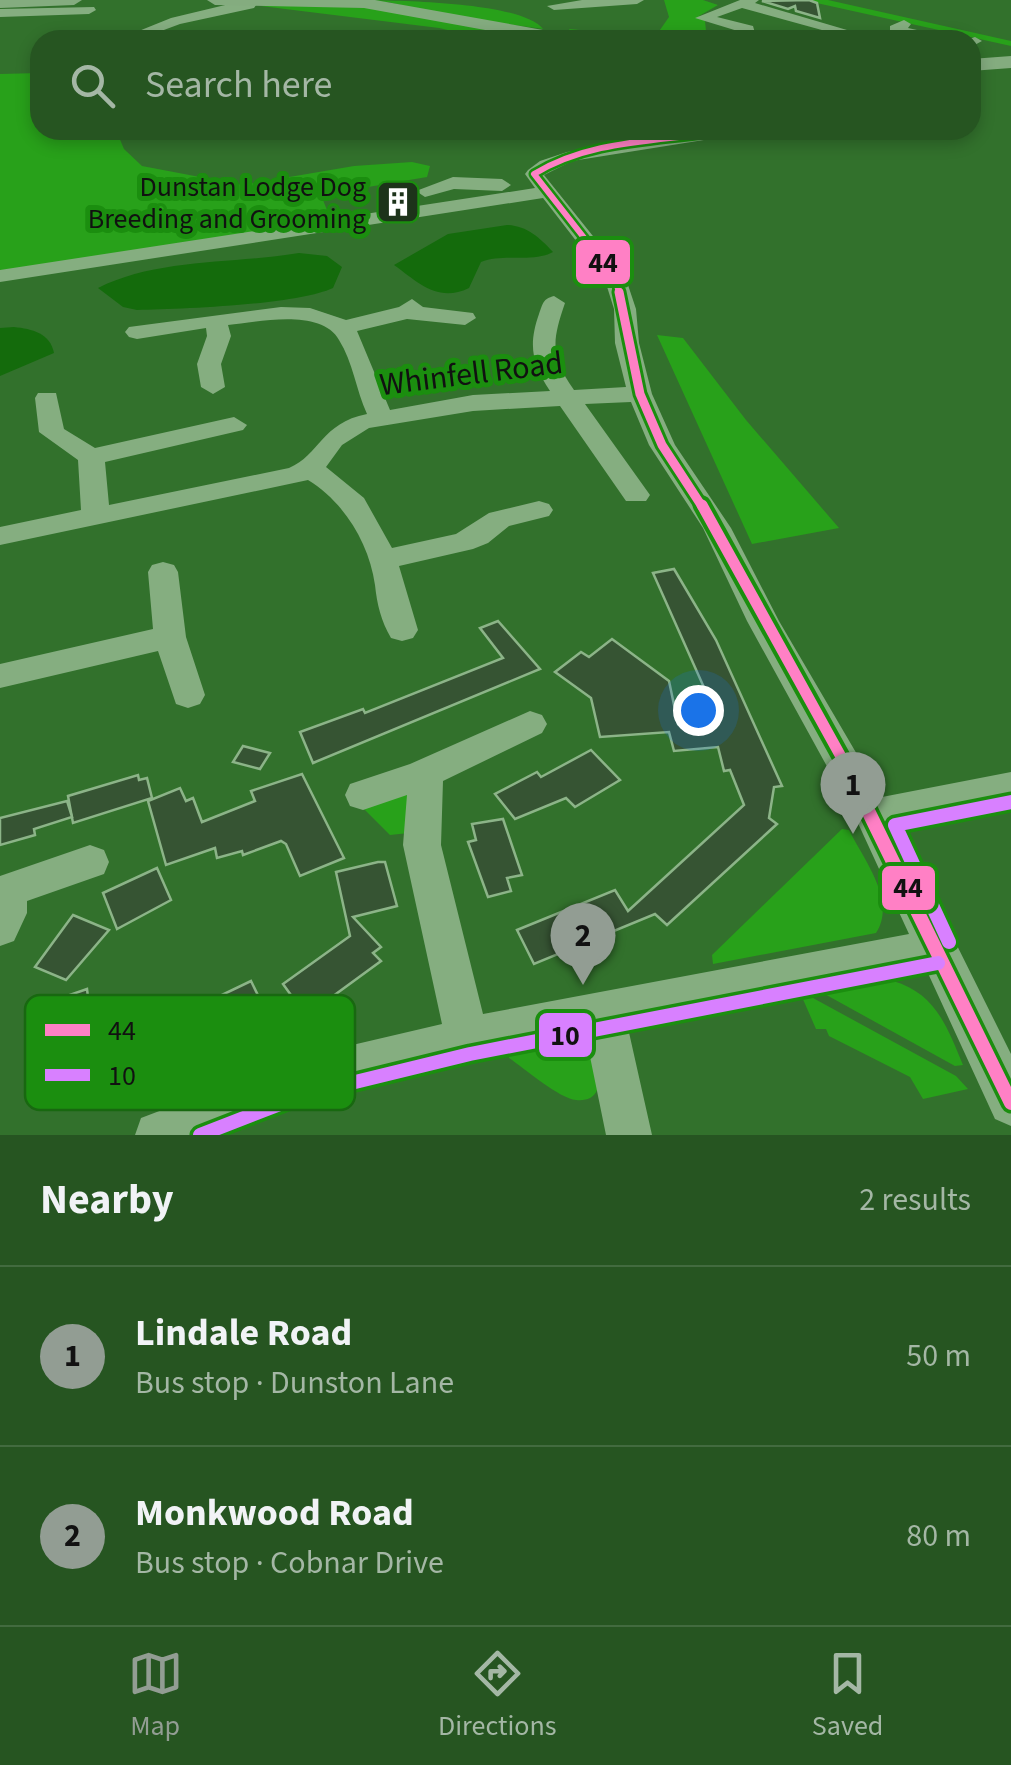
<!DOCTYPE html>
<html lang="en">
<head>
<meta charset="utf-8">
<style>
	body { margin:0; font-family:"Source Sans 3",sans-serif; background:#2e5b2a; color:#f1f3f6 }
	.you { position:absolute; left:698px; top:710px; width:35px; height:35px; margin:-25px; border:8px solid #fff; border-radius:50%; background:#1a73e8; box-shadow:0 0 0 15px #1a73e833 }
	.badge { display:grid; place-items:center; width:65px; height:65px; border-radius:50%; background:#929d93; color:#111; font-size:32px; font-weight:700 }
	.pin { position:absolute; translate:-50% -82px; filter:drop-shadow(0 2px 5px #0008) }
	.pin::after { content:''; position:absolute; top:52px; width:35px; height:30px; background:inherit; clip-path:polygon(0 0,100% 0,50% 100%) }
	.list { margin:0; padding:0; list-style:none }
	h2 { display:flex; justify-content:space-between; align-items:center; height:130px; margin:0; padding:0 40px; font-size:42px }
	h2 small { font-size:32px; font-weight:400; color:#a4b7a5 }
	.list li { display:grid; grid-template-columns:65px 1fr auto; gap:30px; align-items:center; box-sizing:border-box; height:180px; padding:0 40px; border-top:2px solid #426b3f }
	.list b { display:block; font-size:38px; white-space:nowrap }
	.list p { margin:0; font-size:32px; white-space:nowrap; color:#a4b7a5 }
	.list em { font-size:32px; font-style:normal; color:#a4b7a5 }
	.icon { flex:none; width:55px; height:55px; fill:none; stroke:currentColor; stroke-width:2; stroke-linecap:round; stroke-linejoin:round }
	.map { position:relative; flex:none; width:1011px; height:1135px; overflow:hidden }
	.search { position:absolute; background:#265521; box-shadow:0 5px 15px #0003; left:30px; right:30px; top:30px; height:110px; display:flex; align-items:center; gap:25px; box-sizing:border-box; padding:0 35px; border-radius:30px; color:#a4b7a5; font-size:38px }
	.sheet { height:490px; background:#265521 }
	nav { display:flex; justify-content:space-around; align-items:center; box-sizing:border-box; height:140px; border-top:2px solid #426b3f; background:#265521; font-size:28px; color:#a4b7a5 }
	nav a { display:grid; justify-items:center; gap:5px }
	nav .on { color:#929d93 }
	.map>svg:first-child { display:block }
	.green { fill:#28a11a }
	.water { fill:#146b0c }
	.building { fill:#365433; stroke:#8cb488; stroke-width:2.5 }
	.lines { fill:none; stroke-linecap:round; stroke-linejoin:round }
	.minor { fill:#85ae80; fill-rule:evenodd }
	.major { fill:#84ac7f; fill-rule:evenodd }
	.bus-1-far3-casing { stroke:#1b8e0f; stroke-width:11 }
	.bus-1-far2-casing { stroke:#1b8e0f; stroke-width:15 }
	.bus-1-far1-casing { stroke:#1b8e0f; stroke-width:19 }
	.bus-1-casing { stroke:#1b8e0f; stroke-width:21 }
	.bus-2-casing { stroke:#1b8e0f; stroke-width:21 }
	.bus-1-far3 { stroke:#ff80c5; stroke-width:6 }
	.bus-1-far2 { stroke:#ff80c5; stroke-width:9 }
	.bus-1-far1 { stroke:#ff80c5; stroke-width:11 }
	.bus-1 { stroke:#ff80c5; stroke-width:14 }
	.bus-2 { stroke:#d880ff; stroke-width:14 }
	.labels { text-anchor:middle; stroke-width:10; stroke-linejoin:round; paint-order:stroke }
	.far-poi-label { font-size:28px; fill:#111; stroke:#1b8e0f; text-anchor:end }
	.street-label { font-size:32px; fill:#111; stroke:#1b8e0f }
	.key { fill:#1b8e0f; stroke:#186810; stroke-width:2.5 }
	.key-label { font-size:28px; fill:#111 }
	.line-badge { stroke:#1b8e0f; stroke-width:4 }
	.pale-badge-label { font-size:28px; text-anchor:middle; font-weight:bold; fill:#111 }
</style>
</head>
<body>
<div class="map">
<svg width="1011" height="1135" viewBox="0 0 1011 1135">
	<rect width="100%" height="100%" fill="#32712c"/>
	<!-- green -->
	<g class="green">
		<path d="M338,0c45,0 182,0 205,29l-90,-12 -65,-15z"/>
		<path d="M664,0h39l15,5 -19,11 6,5 2,19h-120l-14,-5 -4,-6 86,8 14,-20z"/>
		<path d="M803,0h25l183,41v5z"/>
		<path d="M270,3l119,6 164,31h-63l-51,-12 -178,-22z"/>
		<path d="M40,73v57h76l8,19 18,17 100,19 112,-19 58,-4 18,4 -3,11 -106,18 14,35 -335,45v-201z"/>
		<path d="M657,335l26,3 63,82 93,108 -87,16z"/>
		<path d="M407,788l2,45 -19,2 -26,-26z"/>
		<path d="M842,829l7,1c15,30 48,71 27,103l-163,31 -1,-9z"/>
		<path d="M893,981c42,12 54,45 70,84l-8,1 -134,-74z"/>
		<path d="M802,997l11,1 143,78 12,13 -45,10 -13,-22 -81,-41 -3,-7h-10z"/>
		<path d="M571,1040c26,8 44,64 5,60 -16,-1 -52,-32 -67,-42v-5l5,-3z"/>
	</g>
	<!-- water -->
	<g class="water">
		<path d="M507,225c20,1 32,12 46,27 -20,11 -49,1 -72,10l-12,26c-31,15 -50,-5 -75,-23l54,-31z"/>
		<path d="M299,253l28,3 15,11 -9,21c-37,17 -151,21 -196,22l-14,-3 -25,-19c59,-30 137,-24 201,-35z"/>
		<path d="M14,327c18,2 36,6 40,26l-54,23v-48z"/>
	</g>
	<!-- building -->
	<g class="building">
		<path d="M809,0l8,3 3,15 -24,-7 -1,-5 -7,3 -26,-8z"/>
		<path d="M674,569l42,71 66,146 -8,1 -5,31 8,6 -110,101 -12,-11 -121,50 -17,-34 98,-40 13,21 116,-106 -14,-35 -6,1 -6,-24 -44,4 -5,-19 -69,5 -9,-39 -36,-26 26,-20 8,5 23,-18 57,42 9,43 40,-5 -65,-146z"/>
		<path d="M498,621l42,48 -227,94 -13,-31 63,-23 2,4 138,-55 -23,-30z"/>
		<path d="M243,746l27,7 -10,16 -27,-7z"/>
		<path d="M591,750l29,30 -45,27 -9,-9 -51,21 -20,-25 42,-22 4,5z"/>
		<path d="M302,774l42,84 -44,18 -14,-32 -5,-3 -38,14 -1,-4 -25,7 -2,-10 -49,17 -18,-64 32,-13 6,13 7,-3 9,24 53,-21 -4,-10z"/>
		<path d="M138,775l1,5 8,-2 5,20 -79,25 -5,-27z"/>
		<path d="M67,801l5,16 -38,12 1,6 -35,10v-27z"/>
		<path d="M503,819l19,56 -15,3 4,13 -23,6 -20,-55 8,-2 -4,-16z"/>
		<path d="M378,862h7l12,44 -44,11 28,30 -8,6 8,8 -67,49 -5,-7 -8,6 -18,-25 67,-48 -14,-64z"/>
		<path d="M157,868l14,32 -54,29 -14,-36z"/>
		<path d="M73,915l36,15 -43,50 -31,-13z"/>
		<path d="M251,981l15,31 -104,50 1,3 -67,28 -2,-14 -43,15 -6,-36 -8,3 -5,-53 55,-19 5,41 24,-7 2,17 35,-12z"/>
	</g>
	<g class="lines">
		<!-- minor -->
		<g class="minor">
			<path d="M246,0l13,1 -5,7 -74,16 -43,16 -18,-1 52,-21z"/>
			<path d="M582,0h62l-7,4 -83,6 -7,-4z"/>
			<path d="M740,0h19l-4,3 126,37h-23l-116,-32 -25,9 36,9 4,14h-14l-2,-8 -46,-14z"/>
			<path d="M94,7l2,3 -7,4 -89,3v-8z"/>
			<path d="M904,20l7,4 -3,4 18,4v6l-20,2 3,-4 -19,-4v-6z"/>
			<path d="M975,37l7,4 -11,6v-7h-5z"/>
			<path d="M703,130h35l-28,9 -138,22 -28,14 81,101 11,33 3,34 13,51 23,51 56,83 48,93 103,176 129,-25v30l-114,23 114,229v72l-16,-7 -69,-150 -298,59 24,107h-46l-20,-98 -119,24 -166,42 -83,32h-83l6,-17 160,-61 141,-33 -39,-179 4,-50 -44,15 -13,-4 -5,-11 5,-11 60,-20 120,-53 12,4 5,9 -5,9 -99,48 -2,64 42,169 426,-80 -52,-113 -110,-200 -44,-93 -54,-83 -18,-43 -46,2 65,91 -4,6h-20l-66,-95 -87,5 -104,17 -27,17 -16,22 38,31 28,50 64,-14 33,-21 50,-12 10,3 4,6 -4,6 -40,10 -21,17 -15,6 -74,17 19,64 -5,8 -11,3 -11,-3c-10,-17 -14,-34 -16,-53 -6,-42 -31,-83 -67,-105l-308,65v-18l81,-17 -3,-50 -39,-28 -4,-34 3,-5h18l8,36 31,19 139,-31 13,8 -4,5 -138,32 4,43 180,-37c31,-13 32,-45 78,-54 -11,-24 -14,-52 -28,-74 -18,-32 -81,-18 -111,-15l3,11 -10,28 4,23 -12,7 -12,-7 -4,-23 10,-28 -1,-8 -69,11 -8,-2 -4,-5 4,-5 152,-20 29,1 36,12 53,-13 13,-8 11,8 50,6 3,5 -11,7 -58,-6 -50,12 33,79 83,-15 77,-4c-18,-27 -22,-46 -11,-77 4,-11 4,-15 15,-18l11,7c-13,38 -15,53 9,87l52,-3 -11,-44 -1,-34 -10,-32 -61,-79 -543,84v-12l535,-82 -10,-14 3,-4 12,-9 27,-9z"/>
			<path d="M453,177l49,2 9,6 -9,6 -48,-2 -29,8 -9,-6z"/>
			<path d="M163,562l11,3 4,7 8,65 19,58 -5,9 -12,4 -12,-4 -18,-53 -158,37v-24l153,-35 -5,-57 4,-7z"/>
			<path d="M90,845l14,5 5,12 -5,12 -77,27v12l-13,28 -14,5v-70z"/>
		</g>
		<!-- major -->
		<g class="major">
			<path d="M0,0h82l-8,5 -74,3z"/>
			<path d="M207,0h168l196,35 9,5h-39l-177,-32 -149,-3z"/>
			<path d="M1011,56v12l-40,3v-12z"/>
		</g>
		<defs>
			<path id="bus-1-far3" d="M620,295l-6,-19 -80,-102c59,-36 129,-32 195,-44"/>
			<path id="bus-1-far2" d="M619,292l21,102 22,51 41,63"/>
			<path id="bus-1-far1" d="M702,505l153,277"/>
			<path id="bus-1" d="M853,780l158,323"/>
			<g id="bus-2">
				<path d="M949,942l-54,-117 116,-23"/>
				<path d="M200,1135l106,-41 164,-40 468,-91"/>
			</g>
		</defs>
		<!-- bus-1-far3 casing -->
		<use href="#bus-1-far3" class="bus-1-far3-casing"/>
		<!-- bus-1-far2 casing -->
		<use href="#bus-1-far2" class="bus-1-far2-casing"/>
		<!-- bus-1-far1 casing -->
		<use href="#bus-1-far1" class="bus-1-far1-casing"/>
		<!-- bus-1 casing -->
		<use href="#bus-1" class="bus-1-casing"/>
		<!-- bus-2 casing -->
		<use href="#bus-2" class="bus-2-casing"/>
		<!-- bus-1-far3 -->
		<use href="#bus-1-far3" class="bus-1-far3"/>
		<!-- bus-1-far2 -->
		<use href="#bus-1-far2" class="bus-1-far2"/>
		<!-- bus-1-far1 -->
		<use href="#bus-1-far1" class="bus-1-far1"/>
		<!-- bus-1 -->
		<use href="#bus-1" class="bus-1"/>
		<!-- bus-2 -->
		<use href="#bus-2" class="bus-2"/>
	</g>
	<!-- icons -->
	<defs>
		<symbol id="building-square" viewBox="-11 -11 22 22"><rect x="-9" y="-9" width="18" height="18" rx="4" fill="#1d331a" stroke="#1b8e0f"/><path d="M-4-6H4V6H1V3H-1V6H-4ZM-2.5-4.3h1.7v1.8h-1.7ZM.8-4.3h1.7v1.8H.8ZM-2.5-1h1.7V.8h-1.7ZM.8-1h1.7V.8H.8Z" fill="#fff"/></symbol>
	</defs>
	<g fill-rule="evenodd">
		<use href="#building-square" x="373" y="177" width="50" height="50"/>
	</g>
	<g class="labels">
		<!-- far-poi labels -->
		<g class="far-poi-label">
			<text x="366" y="196">Dunstan Lodge Dog<tspan x="366" dy="32">Breeding and Grooming</tspan></text>
		</g>
		<!-- street labels -->
		<g class="street-label">
			<text transform="translate(471 373) rotate(-7)" y="11">Whinfell Road</text>
		</g>
	</g>
	<!-- legend -->
	<rect x="25" y="995" width="330" height="115" rx="15" class="key"/>
	<rect x="45" y="1024" width="45" height="12" fill="#ff80c5"/>
	<rect x="45" y="1069" width="45" height="12" fill="#d880ff"/>
	<g class="key-label">
		<text x="108" y="1040">44</text>
		<text x="108" y="1085">10</text>
	</g>
	<g class="line-badge">
		<rect x="574" y="238" width="58" height="48" rx="10" fill="#ff80c5"/>
		<rect x="880" y="864" width="57" height="48" rx="10" fill="#ff80c5"/>
		<rect x="537" y="1011" width="57" height="48" rx="10" fill="#d880ff"/>
	</g>
	<g class="pale-badge-label">
		<text x="603" y="272">44</text>
		<text x="908" y="897">44</text>
		<text x="565" y="1045">10</text>
	</g>
</svg>
<div class="you"></div>
<div class="pin badge" style="left:853px;top:834px">1</div>
<div class="pin badge" style="left:583px;top:985px">2</div>
<div class="search"><svg class="icon" aria-label="search" viewBox="0 0 24 24"><circle cx="10" cy="10" r="6"/><path d="M15 15l6 6"/></svg>Search here</div>
</div>
<section class="sheet">
<h2>Nearby<small>2 results</small></h2>
<ul class="list">
<li><span class="badge">1</span><div><b>Lindale Road</b><p>Bus stop · Dunston Lane</p></div><em>50 m</em></li>
<li><span class="badge">2</span><div><b>Monkwood Road</b><p>Bus stop · Cobnar Drive</p></div><em>80 m</em></li>
</ul>
</section>
<nav>
<a class="on"><svg class="icon" aria-label="map" viewBox="0 0 24 24"><path d="M3 6l6-2 6 2 6-2v14l-6 2-6-2-6 2zM9 4v14M15 6v14"/></svg>Map</a>
<a><svg class="icon" aria-label="directions" viewBox="0 0 24 24"><path d="M12 3l9 9-9 9-9-9zM9 14v-3h6M13 9l2 2-2 2"/></svg>Directions</a>
<a><svg class="icon" aria-label="saved" viewBox="0 0 24 24"><path d="M7 4h10v16l-5-4-5 4z"/></svg>Saved</a>
</nav>
</body>
</html>
